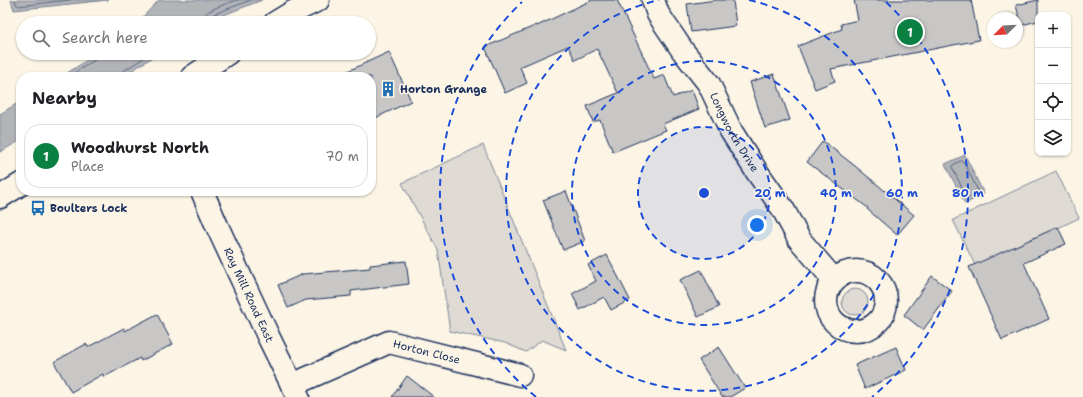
<!DOCTYPE html>
<html lang="en">
<head>
<meta charset="utf-8">
<style>
	body { margin:0; font-family:"Shantell Sans",sans-serif; background:#f2f2f2; color:#202124 }
	.controls { position:absolute; right:12px; top:12px; display:grid; overflow:hidden; border-radius:8px; box-shadow:0 1px 3px #0004 }
	.controls button { width:36px; height:36px; display:grid; place-items:center; padding:0; border:0; border-bottom:1px solid #e0e0e0; background:#fff; color:#202124; font:20px sans-serif }
	.compass { position:absolute; left:987px; top:12px; width:36px; height:36px; border-radius:50%; background:#fff; box-shadow:0 1px 3px #0004; rotate:246deg }
	.you { position:absolute; left:757px; top:225px; width:14px; height:14px; margin:-10px; border:3px solid #fff; border-radius:50%; background:#1a73e8; box-shadow:0 0 0 6px #1a73e833 }
	.badge { display:grid; place-items:center; width:26px; height:26px; border-radius:50%; background:#0b8043; color:#fff; font-size:13px; font-weight:700 }
	.pin { position:absolute; translate:-50% -50%; border:2px solid #fff; box-shadow:0 1px 4px #0006 }
	.list { margin:0; padding:0; list-style:none }
	h2 { display:flex; justify-content:space-between; align-items:center; height:52px; margin:0; padding:0 16px; font-size:17px }
	h2 small { font-size:13px; font-weight:400; color:#757577 }
	.list li { display:grid; grid-template-columns:26px 1fr auto; gap:12px; align-items:center; box-sizing:border-box; height:64px; margin:0 8px 8px; padding:0 8px; border:1px solid #e0e0e0; border-radius:16px }
	.list b { display:block; font-size:15px; white-space:nowrap }
	.list p { margin:0; font-size:13px; white-space:nowrap; color:#757577 }
	.list em { font-size:13px; font-style:normal; color:#757577 }
	.icon { flex:none; width:22px; height:22px; fill:none; stroke:currentColor; stroke-width:2; stroke-linecap:round; stroke-linejoin:round }
	.map { position:relative; flex:none; width:1083px; height:397px; overflow:hidden }
	.search { position:absolute; background:#fff; box-shadow:0 1px 3px #0004; left:16px; top:16px; width:360px; height:44px; display:flex; align-items:center; gap:10px; box-sizing:border-box; padding:0 14px; border-radius:22px; color:#757577; font-size:15px }
	.panel { position:absolute; background:#fff; box-shadow:0 1px 3px #0004; left:16px; top:72px; width:360px; height:124px; border-radius:16px }
	.map>svg:first-child { display:block }
	.green { fill:#dfdbd4; stroke:#7d8599 }
	.water { fill:#b2b4b8; stroke:#767f94 }
	.lines { fill:none; stroke-linecap:round; stroke-linejoin:round }
	.shore { stroke:#576482; stroke-width:1 }
	.building { fill:#c8c7c6; stroke:#1b2f5e }
	.street-casing { stroke:#1b2f5e; stroke-width:25 }
	.primary-casing { stroke:#1b2f5e; stroke-width:25 }
	.street { stroke:#fcf5e5; stroke-width:22 }
	.primary { stroke:#fcf5e5; stroke-width:22 }
	.ring { fill:none; stroke:#1d4ed8; stroke-width:2; stroke-dasharray:7 5 }
	.labels { text-anchor:middle; stroke-width:3; stroke-linejoin:round; paint-order:stroke }
	.poi-label { font-size:11px; font-weight:bold; fill:#1b2f5e; stroke:#fcf5e5; text-anchor:start }
	.street-label { font-size:11px; fill:#1b2f5e; stroke:#fcf5e5 }
	.centre { fill:#1d4ed8; stroke:#fcf5e5; stroke-width:2 }
	.ring-label { font-size:12px; text-anchor:middle; font-weight:bold; fill:#1d4ed8; stroke:#fcf5e5; stroke-width:3; stroke-linejoin:round; paint-order:stroke }
</style>
</head>
<body>
<div class="map">
<svg width="1083" height="397" viewBox="0 0 1083 397">
	<rect width="100%" height="100%" fill="#fcf5e5"/>
	<filter id="ink" filterUnits="userSpaceOnUse"><feTurbulence type="fractalNoise" baseFrequency=".025" numOctaves="2"/><feDisplacementMap in="SourceGraphic" scale="8" xChannelSelector="R" yChannelSelector="G"/><feConvolveMatrix kernelMatrix="1 2 1 2 8 2 1 2 1" color-interpolation-filters="sRGB"/></filter>
	<g filter="url(#ink)">
		<!-- green -->
		<g class="green">
			<path d="M483,145l83,205 -24,-10 -16,12 -21,-9 -55,-12 -12,-81 -36,-67z"/>
			<path d="M1056,171l23,47 -103,49 -23,-47z"/>
			<circle cx="855" cy="302" r="13"/>
		</g>
		<!-- water -->
		<g class="water">
			<path d="M11,0h97l-94,10z"/>
			<path d="M159,0h103l-46,18 -8,5h-71z"/>
			<path d="M98,53h61l-37,24h-61z"/>
			<path d="M21,101v39l-21,12v-38z"/>
			<path d="M965,155l19,39 -19,10 -20,-40z"/>
		</g>
		<g class="lines">
			<!-- shore -->
			<g class="shore">
				<path d="M15,0l2,5 1,1 52,-6"/>
				<path d="M201,23c0,-3 0,-4 2,-6 4,-8 26,-14 35,-17"/>
				<path d="M206,23l1,-4 7,-5 37,-14"/>
				<path d="M68,77l30,-19 2,-5"/>
				<path d="M120,77v-3l2,-2 29,-19"/>
				<path d="M961,161l3,1 14,29 -1,2 -9,5 -2,-2 -14,-29 1,-2z"/>
			</g>
		</g>
		<!-- building -->
		<g class="building">
			<path d="M592,0h25l37,79 10,-4 9,22 19,-7 7,19 -36,15 3,6 -53,22 -13,-32 -7,2 -6,-16 31,-13 -21,-44 -22,11 -7,-14 -48,21 7,16 -22,10 -20,-46 52,-22v1z"/>
			<path d="M716,0h17l3,26 -45,6 -4,-28z"/>
			<path d="M854,0h117l8,40 -148,29 4,12 -20,8 -17,-43 44,-17 -1,-5 17,-4z"/>
			<path d="M1038,0v21l-17,4 -5,-20z"/>
			<path d="M389,52l22,49 -40,19v-43h-36z"/>
			<path d="M774,74l16,46 -25,8 -15,-46z"/>
			<path d="M823,141l32,25 59,49 -17,20 -30,-26 1,-1 -61,-46z"/>
			<path d="M566,191l19,50 -22,9 -20,-50z"/>
			<path d="M1058,227l8,17 -42,19 25,56 -47,21 -33,-73z"/>
			<path d="M607,255l23,45 -19,10 -7,-13 -24,13 -8,-16 24,-13 -8,-16z"/>
			<path d="M406,261l3,23 -58,7v5l-45,4 -18,8 -10,-23 25,-11 67,-6v-3z"/>
			<path d="M701,270l18,37 -21,10 -18,-37z"/>
			<path d="M932,276l20,15 -29,39 -19,-15z"/>
			<path d="M157,314l16,30 -32,17 -1,-3 -36,19 -1,-3 -32,18 -17,-30 32,-18 2,3 36,-19 1,3z"/>
			<path d="M719,347l26,41 -15,9h-8l-23,-37z"/>
			<path d="M896,347l10,23 -41,19 -10,-24z"/>
			<path d="M407,376l27,21h-42z"/>
		</g>
		<g class="lines">
			<defs>
				<g id="street">
					<path id="s1" d="M653,0l5,14 25,37 26,33 22,47 24,38 28,40 16,30 35,41"/>
					<path id="s2" d="M202,191l15,35 52,112 29,59"/>
					<circle cx="856" cy="301" r="30"/>
					<path id="s3" d="M292,385l97,-43 131,33"/>
				</g>
				<g id="primary">
					<path d="M275,23l18,-11 25,-12"/>
					<path d="M192,77l36,-24"/>
					<path d="M0,197l21,-13"/>
				</g>
			</defs>
			<!-- street casing -->
			<use href="#street" class="street-casing"/>
			<!-- primary casing -->
			<use href="#primary" class="primary-casing"/>
			<!-- street -->
			<use href="#street" class="street"/>
			<!-- primary -->
			<use href="#primary" class="primary"/>
		</g>
	</g>
	<!-- distance rings -->
	<circle cx="704" cy="193" r="66" fill="#1d4ed8" fill-opacity=".12"/>
	<g class="ring">
		<circle cx="704" cy="193" r="66"/>
		<circle cx="704" cy="193" r="132"/>
		<path d="M749 0A198 198 0 1 1 659 0"/>
		<path d="M536 397A264 264 0 0 1 522 2M886 2A264 264 0 0 1 872 397"/>
	</g>
	<!-- icons -->
	<defs>
		<symbol id="building-bare" viewBox="-9 -9 18 18"><path d="M-4-6H4V6H1V3H-1V6H-4ZM-2.5-4.3h1.7v1.8h-1.7ZM.8-4.3h1.7v1.8H.8ZM-2.5-1h1.7V.8h-1.7ZM.8-1h1.7V.8H.8Z" fill="#1f6fb2" stroke="#fcf5e5" stroke-width="2.5" paint-order="stroke"/></symbol>
		<symbol id="bus-bare" viewBox="-9 -9 18 18"><path d="M-5-6H5V4H4V6H2V4H-2V6H-4V4H-5ZM-3.5-4V0h7V-4ZM-3.5 1.2v1.5H-2V1.2ZM2 1.2v1.5H3.5V1.2Z" fill="#1f6fb2" stroke="#fcf5e5" stroke-width="2.5" paint-order="stroke"/></symbol>
	</defs>
	<g fill-rule="evenodd">
		<use href="#building-bare" x="377" y="78" width="22" height="22"/>
		<use href="#bus-bare" x="27" y="197" width="22" height="22"/>
	</g>
	<g class="labels">
		<!-- poi labels -->
		<g class="poi-label">
			<text x="400" y="93">Horton Grange</text>
			<text x="50" y="212">Boulters Lock</text>
		</g>
		<!-- street labels -->
		<g class="street-label">
			<text dy="4" stroke="none"><textPath href="#s1" startOffset="156">Longworth Drive</textPath></text>
			<text dy="4" stroke="none"><textPath href="#s2" startOffset="114">Ray Mill Road East</textPath></text>
			<text dy="4" stroke="none"><textPath href="#s3" startOffset="145">Horton Close</textPath></text>
		</g>
	</g>
	<circle cx="704" cy="193" r="6" class="centre"/>
	<g class="ring-label">
		<text x="770" y="197">20 m</text>
		<text x="836" y="197">40 m</text>
		<text x="902" y="197">60 m</text>
		<text x="968" y="197">80 m</text>
	</g>
</svg>
<div class="controls">
<button>+</button>
<button>−</button>
<button><svg class="icon" aria-label="locate" viewBox="0 0 24 24"><circle cx="12" cy="12" r="6"/><path d="M12 2v4M12 18v4M2 12h4M18 12h4"/></svg></button>
<button><svg class="icon" aria-label="layers" viewBox="0 0 24 24"><path d="M12 4l9 5-9 5-9-5zM3 14l9 5 9-5"/></svg></button>
</div>
<svg class="compass" viewBox="-18 -18 36 36"><path d="M0-13l5 13h-10z" fill="#e53935"/><path d="M0 13l5-13h-10z" fill="#757577"/></svg>
<div class="you"></div>
<div class="pin badge" style="left:910px;top:32px">1</div>
<div class="search"><svg class="icon" aria-label="search" viewBox="0 0 24 24"><circle cx="10" cy="10" r="6"/><path d="M15 15l6 6"/></svg>Search here</div>
<section class="panel">
<h2>Nearby<small></small></h2>
<ul class="list">
<li><span class="badge">1</span><div><b>Woodhurst North</b><p>Place</p></div><em>70 m</em></li>
</ul>
</section>
</div>
</body>
</html>
